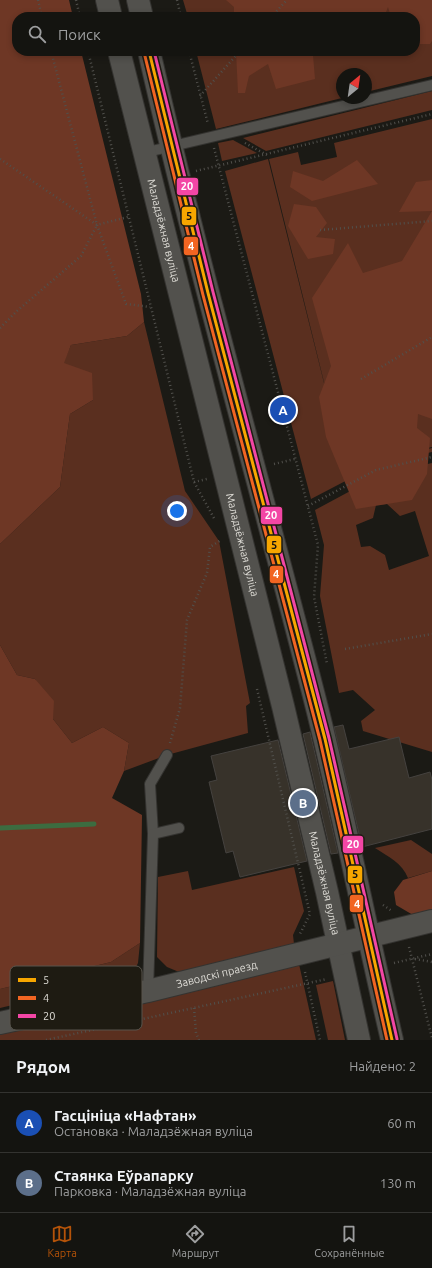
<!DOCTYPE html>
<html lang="ru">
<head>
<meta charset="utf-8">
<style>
	body { margin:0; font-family:Ubuntu,sans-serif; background:#21211e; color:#f1f3f6 }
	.compass { position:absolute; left:336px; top:68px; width:36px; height:36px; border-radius:50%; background:#141410; box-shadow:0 2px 6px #0003; rotate:29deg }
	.you { position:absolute; left:177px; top:511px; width:14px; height:14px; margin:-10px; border:3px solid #fff; border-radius:50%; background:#1a73e8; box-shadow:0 0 0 6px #1a73e833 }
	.badge { display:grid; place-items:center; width:26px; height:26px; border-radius:50%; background:#b45309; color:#fff; font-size:13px; font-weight:700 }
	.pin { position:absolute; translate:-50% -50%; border:2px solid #fff; box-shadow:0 1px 4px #0006 }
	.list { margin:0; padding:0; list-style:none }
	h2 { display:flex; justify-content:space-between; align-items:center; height:52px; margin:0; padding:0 16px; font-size:17px }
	h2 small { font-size:13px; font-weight:400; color:#9d9e9f }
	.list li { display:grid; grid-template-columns:26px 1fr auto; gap:12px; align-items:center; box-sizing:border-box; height:60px; padding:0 16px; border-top:1px solid #333330 }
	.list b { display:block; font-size:15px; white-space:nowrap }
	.list p { margin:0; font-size:13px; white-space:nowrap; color:#9d9e9f }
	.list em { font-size:13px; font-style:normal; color:#9d9e9f }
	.icon { flex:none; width:22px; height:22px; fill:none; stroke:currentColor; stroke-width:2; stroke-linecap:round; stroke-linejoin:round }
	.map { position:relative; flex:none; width:432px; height:1040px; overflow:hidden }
	.search { position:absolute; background:#141410; box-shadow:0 2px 6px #0003; left:12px; right:12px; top:12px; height:44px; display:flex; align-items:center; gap:10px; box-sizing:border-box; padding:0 14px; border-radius:16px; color:#9d9e9f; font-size:15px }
	.sheet { height:172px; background:#141410 }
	nav { display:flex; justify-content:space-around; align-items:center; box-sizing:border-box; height:56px; border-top:1px solid #333330; background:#141410; font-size:11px; color:#9d9e9f }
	nav a { display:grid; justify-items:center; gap:2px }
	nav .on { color:#b45309 }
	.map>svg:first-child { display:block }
	.green { fill:#5a2f1f; fill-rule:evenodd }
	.forest { fill:#6e3725 }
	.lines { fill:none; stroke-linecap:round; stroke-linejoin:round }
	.stream { stroke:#3c6c40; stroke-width:5 }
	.building { fill:#37322a; stroke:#45423f }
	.lane-casing { stroke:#343330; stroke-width:12 }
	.secondary-casing { stroke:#343330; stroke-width:24 }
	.path { stroke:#51504c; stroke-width:2.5; stroke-dasharray:1 3; stroke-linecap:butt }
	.lane { stroke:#52514d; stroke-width:10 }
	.secondary { stroke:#52514d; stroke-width:22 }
	.bus-1-casing { stroke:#1e1b12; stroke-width:6 }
	.bus-2-casing { stroke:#1e1b12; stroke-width:6 }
	.bus-3-casing { stroke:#1e1b12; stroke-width:6 }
	.bus-1 { stroke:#f7a600; stroke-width:3 }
	.bus-2 { stroke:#f26522; stroke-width:3 }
	.bus-3 { stroke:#f346a5; stroke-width:3 }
	.labels { text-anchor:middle; stroke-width:3; stroke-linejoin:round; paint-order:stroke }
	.street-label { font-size:11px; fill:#dfddd7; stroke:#1e1b12 }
	.key { fill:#1e1b12; stroke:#58554d; stroke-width:1 }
	.key-label { font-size:11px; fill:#dfddd7 }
	.line-badge { stroke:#1e1b12; stroke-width:1.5 }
	.badge-label { font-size:11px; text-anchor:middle; font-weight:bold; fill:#fff }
	.pale-badge-label { font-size:11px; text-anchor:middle; font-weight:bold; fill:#111 }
</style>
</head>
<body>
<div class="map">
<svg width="432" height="1040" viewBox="0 0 432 1040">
	<rect width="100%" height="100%" fill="#1b1a15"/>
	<!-- green -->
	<g class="green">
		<path d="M183,0h249v76l-66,16v-18h-24v24l-126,31 -20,-78h219v-34h-227z"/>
		<path d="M432,91v19l-166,41 -23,-13z"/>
		<path d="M432,119v328l-88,21 88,-20v4l-56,13 -65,34 -86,-328 43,-12 74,296 -73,-296 29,-7 3,13 36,-8 -3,-14z"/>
		<path d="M233,140l24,13 -35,8 -4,-18z"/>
		<path d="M144,322l41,169 34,50 31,162 -4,3 2,27 -81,22 -43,16 5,-28 -26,-16 -31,16 -19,-24 -18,-40 -18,-4 -17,-30v-101l60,-57 10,-73 23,-14 -30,-37 8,-18 56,-9z"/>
		<path d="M432,463v289l-69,-21 -2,-10 14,-11 -22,-20 -14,3 -19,-97 4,-51 -9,-35 65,-35zM387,504l13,12 15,-5 14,45 -40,14 -4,-15 -15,-9 -9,1 -5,-22 17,-7 3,-13z"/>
		<path d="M411,840l21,14v17l-24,7c-6,-15 -19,-21 -33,-30z"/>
		<path d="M294,867l10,44 -11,24 1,9 -115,28 -12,-5 -10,-10 1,-80 30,-6 4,19z"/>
		<path d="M140,943l-2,20 -7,14 -131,31v-19l111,-27z"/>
		<path d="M299,964l17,76h-316v-9z"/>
		<path d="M333,981l12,59h-17l-12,-55z"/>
	</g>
	<!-- forest -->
	<g class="forest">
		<path d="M0,0h69l4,17h-56v34h64l60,243 3,28 -17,14 -56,9 -7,18 28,10 1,27 -23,14 -10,73 -60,57z"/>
		<path d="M226,0h206v41l-2,3h-15v-27h-24l-3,-10 -4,10h-150v-10z"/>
		<path d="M236,51h101l-1,3 -23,1 2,24 -39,10 -8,-25 -19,12 -4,17h-7z"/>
		<path d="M357,160l21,24 -66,17 -22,-14 3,-16 30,10z"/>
		<path d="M432,180v239l-14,-5 -1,14 13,10 -3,36 -15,26 -56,9 -30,-72 -7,-40 12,-31 -19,-68 36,-55 15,30 39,-12 30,-50 -33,1 17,-30z"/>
		<path d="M294,204l22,3 11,16 -11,14 19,2 -2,15 -25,5 -20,-33z"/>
		<path d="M0,645l17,30 18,4 19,22 -1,18 19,24 31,-16 26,16 -5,28 -12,27 30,17 -2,128 -29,19 -111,27z"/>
		<path d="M432,871v40l-19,4 -17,-10 -2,-13 9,-12z"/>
	</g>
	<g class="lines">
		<!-- stream -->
		<path class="stream" d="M0,828l94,-4"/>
	</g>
	<!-- building -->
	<g class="building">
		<path d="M343,725l6,24 50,-12 10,41 21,-6 2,8v49l-70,18 -28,-120z"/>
		<path d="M310,732l28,121 -7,1 -28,-120z"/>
		<path d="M278,740l29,121 -67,16 -7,-26 -7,2 -17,-71 8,-2 -6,-24z"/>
	</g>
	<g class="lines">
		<defs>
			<g id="lane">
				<path d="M143,153l289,-68"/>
				<path d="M153,834l-3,-50 17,-29"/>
				<path d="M148,991l5,-157 26,-6"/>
			</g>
			<g id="secondary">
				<path d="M107,0l4,17"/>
				<path d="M138,0l4,17"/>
				<path id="s1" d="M119,51l164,655 44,186 32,148"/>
				<path d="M149,51c49,216 110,430 165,645 29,114 51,229 78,344"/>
				<path id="s2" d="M0,1023l148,-32 284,-70"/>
			</g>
		</defs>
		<!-- lane casing -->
		<use href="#lane" class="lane-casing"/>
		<!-- secondary casing -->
		<use href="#secondary" class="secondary-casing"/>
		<!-- path -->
		<g class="path">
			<path d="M38,0l4,17"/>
			<path d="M76,0l4,17"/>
			<path d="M177,0l4,17"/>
			<path d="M271,17l16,-17"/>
			<path d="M51,51l46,174 29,79 24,3"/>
			<path d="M88,51l106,431 21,38"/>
			<path d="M189,51l19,73"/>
			<path d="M200,96l40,-45"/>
			<path d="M245,143l22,12"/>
			<path d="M214,148l104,397 -4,52 13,67"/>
			<path d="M0,159l97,66 31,-8"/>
			<path d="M196,171l236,-57"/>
			<path d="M320,230l112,-9"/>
			<path d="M0,328l17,-17 64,-55 16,-31"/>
			<path d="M361,379l71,-42"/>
			<path d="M274,464l21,-5"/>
			<path d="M194,482l13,-3"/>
			<path d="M308,506l68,-36 56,-13"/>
			<path d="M345,649l87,-15"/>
			<path d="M257,689l53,225 -10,20"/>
			<path d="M170,743l10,-35 7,-88 20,-47 3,-26 11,-7"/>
			<path d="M383,905l9,6"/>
			<path d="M409,947l23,91"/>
			<path d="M415,959l17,3"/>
			<path d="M394,963l38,-9"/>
			<path d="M305,972l15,68"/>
			<path d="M194,1008l2,25 3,7"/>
			<path d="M46,1040l281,-61"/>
		</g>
		<!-- lane -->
		<use href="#lane" class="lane"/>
		<!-- secondary -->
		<use href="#secondary" class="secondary"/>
		<defs>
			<path id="bus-1" d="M149,51l59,242 117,446 67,301"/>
			<path id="bus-2" d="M144,52l59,243 117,445 67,300"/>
			<path id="bus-3" d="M154,51l59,241 116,446 68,301"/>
		</defs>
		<!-- bus-1 casing -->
		<use href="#bus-1" class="bus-1-casing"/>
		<!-- bus-2 casing -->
		<use href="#bus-2" class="bus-2-casing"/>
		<!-- bus-3 casing -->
		<use href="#bus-3" class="bus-3-casing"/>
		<!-- bus-1 -->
		<use href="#bus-1" class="bus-1"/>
		<!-- bus-2 -->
		<use href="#bus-2" class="bus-2"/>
		<!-- bus-3 -->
		<use href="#bus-3" class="bus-3"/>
	</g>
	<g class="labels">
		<!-- street labels -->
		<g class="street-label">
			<text dy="4" stroke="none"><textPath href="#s1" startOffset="185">Маладзёжная вуліца</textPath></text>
			<text dy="4" stroke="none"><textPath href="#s1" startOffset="509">Маладзёжная вуліца</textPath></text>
			<text dy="4" stroke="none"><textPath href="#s1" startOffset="857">Маладзёжная вуліца</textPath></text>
			<text dy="4" stroke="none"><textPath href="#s2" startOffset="222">Заводскі праезд</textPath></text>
		</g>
	</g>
	<!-- legend -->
	<rect x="10" y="966" width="132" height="64" rx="6" class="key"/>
	<rect x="18" y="978" width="18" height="4" fill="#f7a600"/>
	<rect x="18" y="996" width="18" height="4" fill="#f26522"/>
	<rect x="18" y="1014" width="18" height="4" fill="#f346a5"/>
	<g class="key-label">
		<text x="43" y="984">5</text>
		<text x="43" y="1002">4</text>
		<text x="43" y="1020">20</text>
	</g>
	<g class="line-badge">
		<rect x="176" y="177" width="23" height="19" rx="4" fill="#f346a5"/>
		<rect x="181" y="206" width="16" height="20" rx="4" fill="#f7a600"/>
		<rect x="183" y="236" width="16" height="20" rx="4" fill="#f26522"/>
		<rect x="260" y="506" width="23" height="19" rx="4" fill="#f346a5"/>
		<rect x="266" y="535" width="16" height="19" rx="4" fill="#f7a600"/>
		<rect x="269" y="565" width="15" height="19" rx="4" fill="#f26522"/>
		<rect x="342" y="835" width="22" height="19" rx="4" fill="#f346a5"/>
		<rect x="347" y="865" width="16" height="19" rx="4" fill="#f7a600"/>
		<rect x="349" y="894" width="15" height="19" rx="4" fill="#f26522"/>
	</g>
	<g class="badge-label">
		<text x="187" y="190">20</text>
		<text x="191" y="250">4</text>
		<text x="271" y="519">20</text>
		<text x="276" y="578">4</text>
		<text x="353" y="848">20</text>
		<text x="357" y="908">4</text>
	</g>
	<g class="pale-badge-label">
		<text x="189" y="220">5</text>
		<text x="274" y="549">5</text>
		<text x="355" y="878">5</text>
	</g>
</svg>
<svg class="compass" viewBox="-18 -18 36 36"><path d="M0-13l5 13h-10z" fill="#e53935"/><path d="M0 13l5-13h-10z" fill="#9d9e9f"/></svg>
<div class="you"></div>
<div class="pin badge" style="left:283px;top:410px;background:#1a4fb4">A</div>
<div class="pin badge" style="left:303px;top:803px;background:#5c6f8a">B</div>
<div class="search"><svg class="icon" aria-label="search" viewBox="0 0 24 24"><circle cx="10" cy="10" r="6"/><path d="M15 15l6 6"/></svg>Поиск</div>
</div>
<section class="sheet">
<h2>Рядом<small>Найдено: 2</small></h2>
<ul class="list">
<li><span class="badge" style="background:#1a4fb4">A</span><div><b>Гасцініца «Нафтан»</b><p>Остановка · Маладзёжная вуліца</p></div><em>60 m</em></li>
<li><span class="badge" style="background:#5c6f8a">B</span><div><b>Стаянка Еўрапарку</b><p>Парковка · Маладзёжная вуліца</p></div><em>130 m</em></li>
</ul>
</section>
<nav>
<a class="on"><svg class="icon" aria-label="map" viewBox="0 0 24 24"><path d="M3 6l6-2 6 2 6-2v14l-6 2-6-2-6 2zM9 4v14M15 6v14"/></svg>Карта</a>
<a><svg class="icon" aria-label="directions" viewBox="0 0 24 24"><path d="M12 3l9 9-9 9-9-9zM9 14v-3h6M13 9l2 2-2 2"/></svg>Маршрут</a>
<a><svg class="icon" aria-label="saved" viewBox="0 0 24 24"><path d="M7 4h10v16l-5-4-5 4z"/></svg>Сохранённые</a>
</nav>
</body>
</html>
